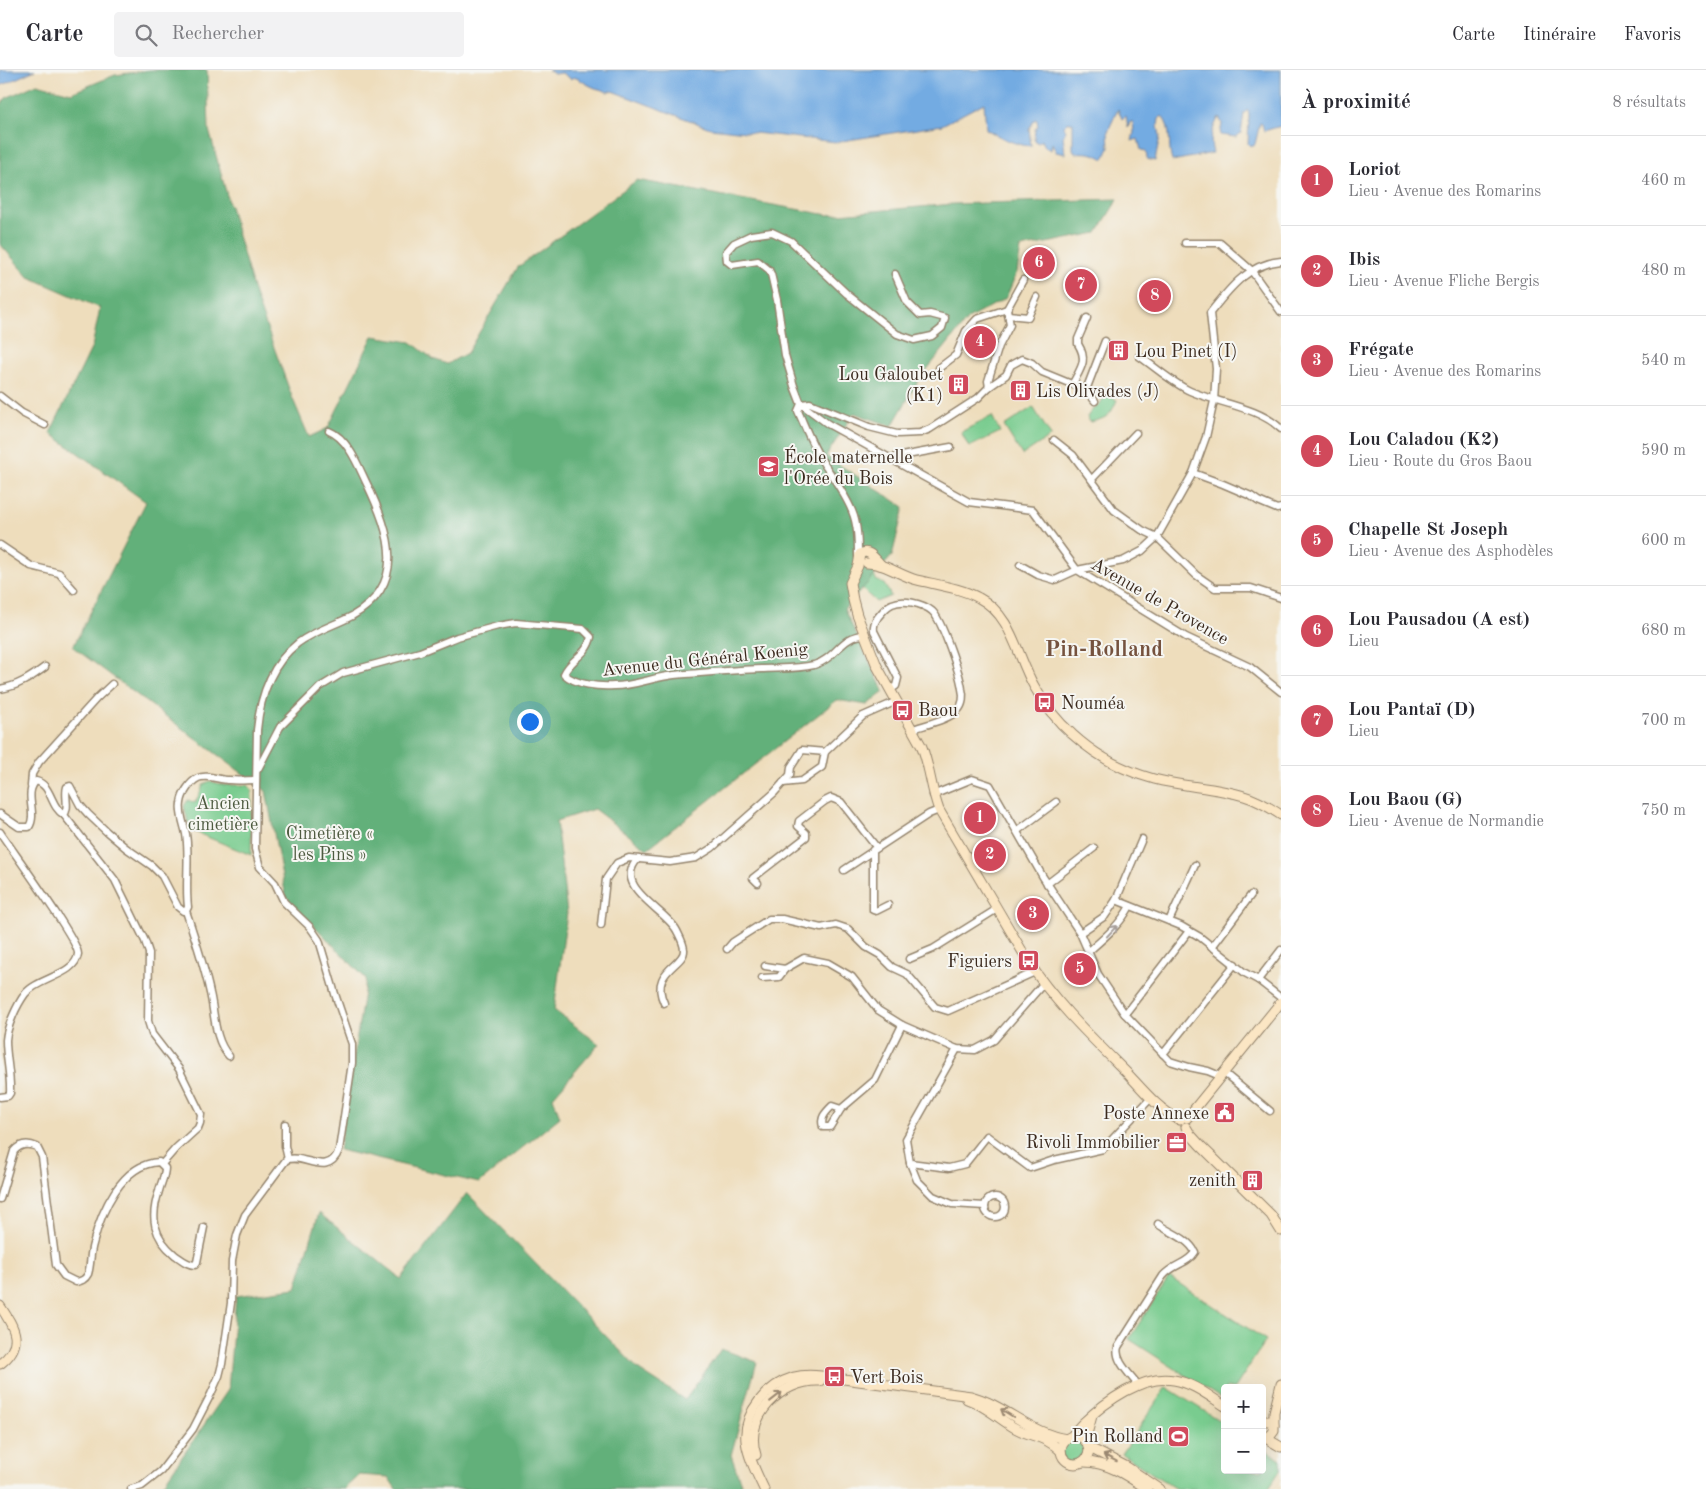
<!DOCTYPE html>
<html lang="fr">
<head>
<meta charset="utf-8">
<style>
	body { margin:0; font-family:"Old Standard TT",serif; background:#f2f2f3; color:#2b2b33 }
	.controls { position:absolute; right:15px; bottom:15px; display:grid; overflow:hidden; border-radius:5px; box-shadow:0 5px 20px #0002 }
	.controls button { width:45px; height:45px; display:grid; place-items:center; padding:0; border:0; border-bottom:1px solid #e1e1e2; background:#fff; color:#2b2b33; font:25px sans-serif }
	.you { position:absolute; left:529px; top:651px; width:18px; height:18px; margin:-12px; border:4px solid #fff; border-radius:50%; background:#1a73e8; box-shadow:0 0 0 8px #1a73e833 }
	.badge { display:grid; place-items:center; width:32px; height:32px; border-radius:50%; background:#d1495b; color:#fff; font-size:16px; font-weight:700 }
	.pin { position:absolute; translate:-50% -50%; border:2px solid #fff; box-shadow:0 1px 5px #0006 }
	.list { margin:0; padding:0; list-style:none }
	h2 { display:flex; justify-content:space-between; align-items:center; height:65px; margin:0; padding:0 20px; font-size:21px }
	h2 small { font-size:16px; font-weight:400; color:#7c7c81 }
	.list li { display:grid; grid-template-columns:32px 1fr auto; gap:15px; align-items:center; box-sizing:border-box; height:90px; padding:0 20px; border-top:1px solid #e1e1e2 }
	.list b { display:block; font-size:19px; white-space:nowrap }
	.list p { margin:0; font-size:16px; white-space:nowrap; color:#7c7c81 }
	.list em { font-size:16px; font-style:normal; color:#7c7c81 }
	.icon { flex:none; width:28px; height:28px; fill:none; stroke:currentColor; stroke-width:2; stroke-linecap:round; stroke-linejoin:round }
	.map { position:relative; flex:none; width:1281px; height:1419px; overflow:hidden }
	header { display:flex; align-items:center; gap:30px; box-sizing:border-box; height:70px; padding:0 25px; background:#fff; border-bottom:1px solid #e1e1e2 }
	header strong { font-size:24px }
	nav { display:flex; gap:28px; margin-inline-start:auto; font-size:18px }
	.search { width:350px; height:45px; background:#f2f2f3; display:flex; align-items:center; gap:12px; box-sizing:border-box; padding:0 18px; border-radius:5px; color:#7c7c81; font-size:19px }
	main { display:flex }
	aside { flex:1; background:#fff }
	.map>svg:first-child { display:block }
	.green { fill:#79cc8f; stroke:#5a7b56 }
	.forest { fill:#62b07a; stroke:#4e6d4c }
	.water { fill:#73abe2; stroke:#576a80 }
	.lines { fill:none; stroke-linecap:round; stroke-linejoin:round }
	.street-casing { stroke:#94846d; stroke-width:9 }
	.secondary-casing { stroke:#94846d; stroke-width:11 }
	.street { stroke:#fff; stroke-width:6 }
	.secondary { stroke:#fbe6c4; stroke-width:9 }
	.oneway { stroke:#a79f9a }
	.oneway2 { stroke:#9b8871 }
	.labels { text-anchor:middle; stroke-width:4; stroke-linejoin:round; paint-order:stroke }
	.poi-label { font-size:18px; fill:#3b2a1e; stroke:#f6f6f2; text-anchor:start }
	.street-label { font-size:18px; fill:#3b2a1e; stroke:#f6f6f2 }
	.park-label { font-size:18px; fill:#4e5b40; stroke:#f6f6f2 }
	.district-label { font-size:22px; font-weight:bold; fill:#75523e; stroke:#f6f6f2 }
</style>
</head>
<body>
<header>
<strong>Carte</strong>
<div class="search"><svg class="icon" aria-label="search" viewBox="0 0 24 24"><circle cx="10" cy="10" r="6"/><path d="M15 15l6 6"/></svg>Rechercher</div>
<nav><a>Carte</a><a>Itinéraire</a><a>Favoris</a></nav>
</header>
<main>
<div class="map">
<svg width="1281" height="1419" viewBox="0 0 1281 1419">
	<rect width="100%" height="100%" fill="#f6f6f2"/>
	<filter id="ink" filterUnits="userSpaceOnUse"><feTurbulence type="fractalNoise" baseFrequency=".02" numOctaves="2"/><feDisplacementMap in="SourceGraphic" scale="10" xChannelSelector="R" yChannelSelector="G"/><feConvolveMatrix kernelMatrix="1 2 1 2 8 2 1 2 1" color-interpolation-filters="sRGB"/></filter>
	<filter id="wash" filterUnits="userSpaceOnUse"><feTurbulence type="fractalNoise" baseFrequency=".0096" numOctaves="4" result="noise"/><feDisplacementMap in="SourceGraphic" scale="20" xChannelSelector="R" yChannelSelector="G"/><feGaussianBlur stdDeviation="1.12" result="paint"/><feColorMatrix in="noise" values="0 0 0 0 0 0 0 0 0 0 0 0 0 0 0 0 0 1.4 0 .05"/><feComposite in="paint" operator="in"/></filter>
	<g filter="url(#wash)">
		<rect width="100%" height="100%" fill="#eeddbc"/>
		<!-- green -->
		<g class="green">
			<path d="M1105,324l12,6c-7,16 -9,18 -27,22l-3,-5 5,-7 8,-5z"/>
			<path d="M1033,337l18,29 -29,19 -18,-29z"/>
			<path d="M992,346l8,16 -31,15 -8,-15z"/>
			<path d="M867,504l8,3 1,3 8,4 7,12 -15,6 -14,-13 2,-3z"/>
			<path d="M210,711l14,4h24l4,5 -1,65 -61,-25 -6,-24 4,-6 7,3 9,-19z"/>
			<path d="M1169,1207l97,63 -31,48h-10v13l-96,-62z"/>
			<path d="M1166,1317l59,37v46h37v-22l19,12v9l-13,20h-92l-54,-35z"/>
			<circle cx="1074" cy="1381" r="13"/>
		</g>
		<!-- forest -->
		<g class="forest">
			<path d="M150,0h57l2,60 30,109 16,56 37,102 17,40 19,-9 45,-92 38,6 22,17 14,5 20,-11 51,-86 119,-87 191,35 125,-11 165,-5 -21,34 -76,15 -4,24 -11,26 -38,21 -48,59 -28,48 -38,-13 -28,43 78,51 -12,49 -48,53 40,83 -17,13 -30,-5 -190,149 -53,-40 -38,12 11,92 -13,97 45,34 -46,53 7,20 -81,66 -140,-33 27,-171 -80,-82 -20,-106 -193,-144 73,-145 -96,-69 42,-86 8,-39 -71,-31 -29,-33v-138l6,-8 31,-14 34,9 44,-18z"/>
			<path d="M467,1123l172,177 46,30 36,-51 36,13 -26,93 12,34h-347l-8,-12 -29,-2 -15,14h-184l68,-99 8,-94 60,-8 23,-75 82,66z"/>
		</g>
		<!-- water -->
		<g class="water">
			<path d="M0,0h35l-35,16z"/>
			<path d="M548,0h733v56l-17,5 -2,-7 -2,-1 -5,21 -4,2 -3,-2 1,-29 -1,-5 -4,3 -3,20 -5,4 -16,-2 2,-11 -3,-7c-7,12 -10,22 -6,36l-41,8c-5,-15 1,-32 -10,-45l-3,3 -1,7 2,10 -5,25 -8,-2 -1,-8 -5,-1 -3,-11 -6,2 2,-9 -1,-10h-3l-2,6 -2,-12 -4,3 -4,-10 -10,22 1,17 -5,11c-10,-6 -17,-7 -29,-6l-2,-4v-27l-6,1 -3,3 2,5 -3,4 2,19 -9,-2 -4,-9 -1,7 -6,-3 -3,-7 -4,3 -4,-3 1,-11 3,-2 -1,-7 -2,-1 -6,10 2,17c-17,-1 -31,-9 -45,-17l-2,-26 -42,22 -106,17 -126,-14 -98,-37 -5,1c-3,-2 -5,-2 -8,-3 -6,-1 -16,-7 -20,-10l-6,-2 -2,2 -9,-6 -8,1z"/>
		</g>
	</g>
	<g filter="url(#ink)">
		<g class="lines">
			<defs>
				<g id="street">
					<path d="M1185,173h35l31,27 30,42"/>
					<path d="M895,204l12,28 13,13 10,-1 15,4 -3,10 -10,8 -18,4 -17,-6 -50,-40 -56,-53 -19,-9 -21,3 -17,8 -8,9 1,9 5,4 26,-4 11,9 2,4 6,26 8,55 9,31 7,18 27,20 141,78 64,8 44,60 109,67 64,30 31,25"/>
					<path d="M1007,239l16,-29"/>
					<path d="M1008,245l20,2 9,-20"/>
					<path d="M1139,286c16,11 34,27 51,35 27,12 69,16 91,38"/>
					<path d="M939,298l17,-13 10,-24 11,-12 30,-10 3,16 -11,21 -11,35 1,6"/>
					<path d="M1073,313c8,-15 15,-23 5,-39v-5l9,-21"/>
					<path d="M1086,320l9,11"/>
					<path d="M0,326l22,17 23,12"/>
					<path d="M801,334l9,-1 59,24 28,7 23,-1 10,-4 48,-31 11,-11 17,-12 5,-10 11,-6 10,4 10,9 44,18 19,-49"/>
					<path d="M801,334l-3,7c8,18 15,37 26,53 10,15 21,30 28,47 6,14 6,31 6,46"/>
					<path d="M1054,370l19,15 41,55 28,20 15,7 39,38 19,13h36l30,10"/>
					<path d="M890,388l61,-11"/>
					<path d="M1193,403l30,11 28,12 7,5 19,8 4,-1"/>
					<path d="M1092,409l44,-46"/>
					<path d="M0,475l31,21 28,7 15,17"/>
					<path d="M1020,495l18,10 17,5 22,-10 46,-9 19,-10 15,-14 36,-64 13,-36 8,-36 2,-32 -6,-56c19,-24 38,-49 71,-52"/>
					<path d="M0,619c18,-3 30,-11 45,-22"/>
					<path d="M890,620l6,-4 2,-8 -24,-47c-1,-6 1,-9 4,-14 4,-5 9,-11 14,-13 11,-5 30,-1 40,7 10,9 28,63 30,78 2,7 1,16 -4,21 -7,9 -34,15 -45,19"/>
					<path d="M258,699l22,-42 40,-40 23,-14 77,-21 37,-15 41,-11 18,-3 67,6 8,8c-4,19 -20,21 -27,37 12,11 35,13 50,12 20,0 40,-9 60,-11 29,-2 58,-5 87,-6 18,-1 36,0 53,-4 22,-6 27,-30 51,-30"/>
					<path d="M783,713l19,-2 20,-14 3,-15 38,-36 34,-15"/>
					<path d="M31,716l1,-12 7,-12 58,-64 15,-14"/>
					<path d="M933,725l39,-16 18,6 53,92 37,56 18,41 26,39 46,48 19,6 19,4 12,5"/>
					<path d="M0,744l19,13h10c9,-14 -6,-33 7,-46 16,4 14,26 28,34 6,-8 0,-19 3,-28l3,-1 10,19 8,9 19,18 19,16 26,18 10,10 16,31 5,4h3l2,-4c-3,-24 2,-49 -2,-73 -2,-10 -7,-21 -5,-31 1,-9 9,-21 17,-25 9,-4 21,2 31,2 9,1 18,0 27,0"/>
					<path d="M64,745l51,65 30,61 4,12 -1,68 4,13 27,35 22,45 -1,9 -2,5 -22,20 -14,16"/>
					<path d="M1017,761l39,-29"/>
					<path d="M0,762c11,17 79,109 78,122 -2,21 -41,24 -53,40 -8,11 -18,32 -19,46 0,18 5,36 4,53l-2,3 -8,1"/>
					<path d="M873,780v60l3,1 12,-6"/>
					<path d="M638,789c-27,28 29,51 39,72 3,6 7,13 7,19 1,15 -35,21 -20,53"/>
					<path d="M844,800l85,-56 10,-4"/>
					<path d="M758,813l-5,-5 53,-41v-4l-8,-7 1,-5 26,-20 6,-3 10,4 36,46"/>
					<path d="M1047,814l47,-36"/>
					<path d="M1116,830l65,26 19,11 45,36 13,7 23,18"/>
					<path d="M186,841c9,27 18,54 24,82 5,21 4,47 19,63"/>
					<path d="M1169,851l26,-56"/>
					<path d="M601,855l5,-46 11,-16 12,-5 41,4 26,-4 16,-10 62,-55 16,-18 1,-8 11,-17 23,2"/>
					<path d="M1080,863l25,-17 11,-16 26,-61"/>
					<path d="M1212,877l39,-52"/>
					<path d="M727,879l6,-7 36,-23h13l39,9 15,-3 12,4 18,18 14,8 12,12 15,7 28,33 13,4 87,-39"/>
					<path d="M1088,882c16,-14 32,-27 42,-46"/>
					<path d="M909,889l24,-10 64,-40"/>
					<path d="M765,896l20,3 19,-11 24,5 24,14 26,33 24,15 55,24 18,1 19,-10 49,-56"/>
					<path d="M762,908l17,-1 6,-8"/>
					<path d="M1258,910l23,-30"/>
					<path d="M1125,944l64,-83"/>
					<path d="M957,979l-51,90 4,24 7,17 16,16 19,8 33,2"/>
					<path d="M1163,984l72,-90"/>
					<path d="M1223,1002l47,39"/>
					<path d="M841,1039l-9,-3c-7,7 -12,12 -9,21h7l11,-18 34,-29 27,-55"/>
					<path d="M285,1054v22l3,13"/>
					<path d="M910,1093l39,5 16,-4 22,-28 43,32 24,-8 49,-11 48,-51"/>
					<circle cx="995" cy="1137" r="10"/>
					<path d="M0,1129l14,-48c6,-7 14,-8 23,-4l5,10 14,108 8,11 12,6c5,-1 9,-2 12,-8 3,-9 2,-21 5,-30 8,-32 28,-80 66,-82l6,6c0,8 -4,15 -6,23 -9,26 -6,46 16,64 6,4 12,10 20,10l2,-3 7,-35"/>
					<path d="M1138,1315c-8,-11 -24,-25 -20,-38l45,-71c10,-12 25,-12 32,-24 -7,-14 -25,-19 -37,-28"/>
					<path d="M131,1419l11,-3 19,-15 32,-42 18,-35 8,-18 3,-12 9,-61 1,-42 5,-26 8,-20 41,-55c17,-8 42,19 53,-10l13,-87v-19l-17,-50 -16,-54 -9,-13 -26,-25 -9,-19 -15,-16 -5,-18 2,-119c3,-33 13,-65 41,-87 16,-12 37,-18 54,-27 56,-32 38,-83 16,-130 -9,-18 -19,-47 -39,-55"/>
				</g>
				<g id="secondary">
					<path d="M867,493c18,0 34,13 50,17 21,5 44,8 62,18 33,17 38,58 55,88 10,18 23,35 38,48 23,21 52,37 82,45 30,8 61,8 90,17 14,4 25,11 37,19"/>
					<path d="M881,495c-6,-6 -12,-17 -21,-11l-2,12 -8,17 3,17 4,15 20,51 45,81c8,21 9,42 17,63l89,151c27,42 64,77 100,113 15,16 31,36 52,46"/>
					<path d="M1187,1048l94,-116"/>
					<path d="M1186,1057l4,7 10,11 71,70 10,16"/>
					<path d="M0,1236c15,22 25,39 0,58"/>
					<path d="M967,1329c18,6 32,20 48,29 18,10 29,7 46,23"/>
					<path d="M1262,1351h8l4,4"/>
					<path d="M1262,1366l19,11"/>
					<circle cx="1075" cy="1380" r="14"/>
					<path d="M1071,1367c4,-5 8,-10 12,-14 22,-21 60,-49 91,-43 19,3 35,16 51,26"/>
					<path d="M1266,1367l5,-2 3,-4v-19l7,-28"/>
					<path d="M1085,1371l7,-25"/>
					<path d="M1088,1377l39,20 33,22"/>
					<path d="M756,1385c-13,-38 26,-76 64,-74"/>
					<path d="M1082,1392c24,-1 46,14 65,27"/>
					<path d="M764,1419c-7,-15 -16,-32 -18,-48 -3,-28 21,-56 48,-64 8,-2 18,-2 27,-1l150,20c34,9 60,38 96,43"/>
				</g>
			</defs>
			<!-- street casing -->
			<use href="#street" class="street-casing"/>
			<!-- secondary casing -->
			<use href="#secondary" class="secondary-casing"/>
			<!-- street -->
			<use href="#street" class="street"/>
			<!-- secondary -->
			<use href="#secondary" class="secondary"/>
		</g>
		<!-- one-way arrows -->
		<defs><path id="oneway-shaft" d="M-6 0H5M1.5-3L5.5 0L1.5 3" fill="none" stroke-width="1.6" stroke-linecap="round" stroke-linejoin="round" transform="scale(1.25)"/></defs>
		<use class="oneway" href="#oneway-shaft" transform="translate(1112 861) rotate(-47)"/>
		<g class="oneway2">
			<use href="#oneway-shaft" transform="translate(776 1327) rotate(-38)"/>
			<use href="#oneway-shaft" transform="translate(1007 1343) rotate(-148)"/>
			<use href="#oneway-shaft" transform="translate(1110 1388) rotate(-154)"/>
		</g>
	</g>
	<!-- icons -->
	<defs>
		<symbol id="building-square" viewBox="-11 -11 22 22"><rect x="-9" y="-9" width="18" height="18" rx="4" fill="#d1495b" stroke="#f6f6f2"/><path d="M-4-6H4V6H1V3H-1V6H-4ZM-2.5-4.3h1.7v1.8h-1.7ZM.8-4.3h1.7v1.8H.8ZM-2.5-1h1.7V.8h-1.7ZM.8-1h1.7V.8H.8Z" fill="#fff"/></symbol>
		<symbol id="school-square" viewBox="-11 -11 22 22"><rect x="-9" y="-9" width="18" height="18" rx="4" fill="#d1495b" stroke="#f6f6f2"/><path d="M0-5L7-2L0 1L-7-2ZM-4 1L0 2.5L4 1V4Q0 6-4 4Z" fill="#fff"/></symbol>
		<symbol id="bus-square" viewBox="-11 -11 22 22"><rect x="-9" y="-9" width="18" height="18" rx="4" fill="#d1495b" stroke="#f6f6f2"/><path d="M-5-6H5V4H4V6H2V4H-2V6H-4V4H-5ZM-3.5-4V0h7V-4ZM-3.5 1.2v1.5H-2V1.2ZM2 1.2v1.5H3.5V1.2Z" fill="#fff"/></symbol>
		<symbol id="civic-square" viewBox="-11 -11 22 22"><rect x="-9" y="-9" width="18" height="18" rx="4" fill="#d1495b" stroke="#f6f6f2"/><path d="M-.6-6.5H3V-4.5H.6V-3L4-1V1h2V6H-6V1h2V-1L-.6-3ZM-1.2 2.5V6h2.4V2.5Z" fill="#fff"/></symbol>
		<symbol id="office-square" viewBox="-11 -11 22 22"><rect x="-9" y="-9" width="18" height="18" rx="4" fill="#d1495b" stroke="#f6f6f2"/><path d="M-6-3h4V-5.5h4V-3h4V5H-6ZM-1-4.5V-3h2v-1.5ZM-6 0V1H6V0Z" fill="#fff"/></symbol>
		<symbol id="stadium-square" viewBox="-11 -11 22 22"><rect x="-9" y="-9" width="18" height="18" rx="4" fill="#d1495b" stroke="#f6f6f2"/><path d="M0-5a6.5 5 0 1 0 0 10a6.5 5 0 1 0 0-10ZM-3.5-1.8h7v3.6h-7Z" fill="#fff"/></symbol>
	</defs>
	<g fill-rule="evenodd">
		<use href="#building-square" x="1106" y="268" width="25" height="25"/>
		<use href="#building-square" x="946" y="302" width="25" height="25"/>
		<use href="#building-square" x="1008" y="308" width="25" height="25"/>
		<use href="#school-square" x="756" y="384" width="25" height="25"/>
		<use href="#bus-square" x="1032" y="620" width="25" height="25"/>
		<use href="#bus-square" x="890" y="628" width="25" height="25"/>
		<use href="#bus-square" x="1016" y="878" width="25" height="25"/>
		<use href="#civic-square" x="1212" y="1030" width="25" height="25"/>
		<use href="#office-square" x="1164" y="1060" width="25" height="25"/>
		<use href="#building-square" x="1240" y="1098" width="25" height="25"/>
		<use href="#bus-square" x="822" y="1294" width="25" height="25"/>
		<use href="#stadium-square" x="1166" y="1354" width="25" height="25"/>
	</g>
	<g class="labels">
		<!-- poi labels -->
		<g class="poi-label">
			<text x="1135" y="287">Lou Pinet (I)</text>
			<text x="943" y="310" text-anchor="end">Lou Galoubet<tspan x="943" dy="21">(K1)</tspan></text>
			<text x="1036" y="327">Lis Olivades (J)</text>
			<text x="784" y="393">École maternelle<tspan x="784" dy="21">l'Orée du Bois</tspan></text>
			<text x="1061" y="639">Nouméa</text>
			<text x="918" y="646">Baou</text>
			<text x="1012" y="897" text-anchor="end">Figuiers</text>
			<text x="1209" y="1049" text-anchor="end">Poste Annexe</text>
			<text x="1160" y="1078" text-anchor="end">Rivoli Immobilier</text>
			<text x="1236" y="1116" text-anchor="end">zenith</text>
			<text x="850" y="1313">Vert Bois</text>
			<text x="1163" y="1372" text-anchor="end">Pin Rolland</text>
		</g>
		<!-- street labels -->
		<g class="street-label">
			<text transform="translate(1160 531) rotate(30)" y="6">Avenue de Provence</text>
			<text transform="translate(705 589) rotate(-6)" y="6">Avenue du Général Koenig</text>
		</g>
		<!-- park labels -->
		<g class="park-label">
			<text x="223" y="739">Ancien<tspan x="223" dy="21">cimetière</tspan></text>
			<text x="330" y="769">Cimetière «<tspan x="330" dy="21">les Pins »</tspan></text>
		</g>
		<!-- district labels -->
		<g class="district-label">
			<text x="1104" y="586">Pin-Rolland</text>
		</g>
	</g>
</svg>
<div class="controls">
<button>+</button>
<button>−</button>
</div>
<div class="you"></div>
<div class="pin badge" style="left:980px;top:748px">1</div>
<div class="pin badge" style="left:990px;top:785px">2</div>
<div class="pin badge" style="left:1033px;top:844px">3</div>
<div class="pin badge" style="left:980px;top:272px">4</div>
<div class="pin badge" style="left:1080px;top:899px">5</div>
<div class="pin badge" style="left:1039px;top:193px">6</div>
<div class="pin badge" style="left:1081px;top:215px">7</div>
<div class="pin badge" style="left:1155px;top:226px">8</div>
</div>
<aside>
<h2>À proximité<small>8 résultats</small></h2>
<ul class="list">
<li><span class="badge">1</span><div><b>Loriot</b><p>Lieu · Avenue des Romarins</p></div><em>460 m</em></li>
<li><span class="badge">2</span><div><b>Ibis</b><p>Lieu · Avenue Fliche Bergis</p></div><em>480 m</em></li>
<li><span class="badge">3</span><div><b>Frégate</b><p>Lieu · Avenue des Romarins</p></div><em>540 m</em></li>
<li><span class="badge">4</span><div><b>Lou Caladou (K2)</b><p>Lieu · Route du Gros Baou</p></div><em>590 m</em></li>
<li><span class="badge">5</span><div><b>Chapelle St Joseph</b><p>Lieu · Avenue des Asphodèles</p></div><em>600 m</em></li>
<li><span class="badge">6</span><div><b>Lou Pausadou (A est)</b><p>Lieu</p></div><em>680 m</em></li>
<li><span class="badge">7</span><div><b>Lou Pantaï (D)</b><p>Lieu</p></div><em>700 m</em></li>
<li><span class="badge">8</span><div><b>Lou Baou (G)</b><p>Lieu · Avenue de Normandie</p></div><em>750 m</em></li>
</ul>
</aside>
</main>
</body>
</html>
